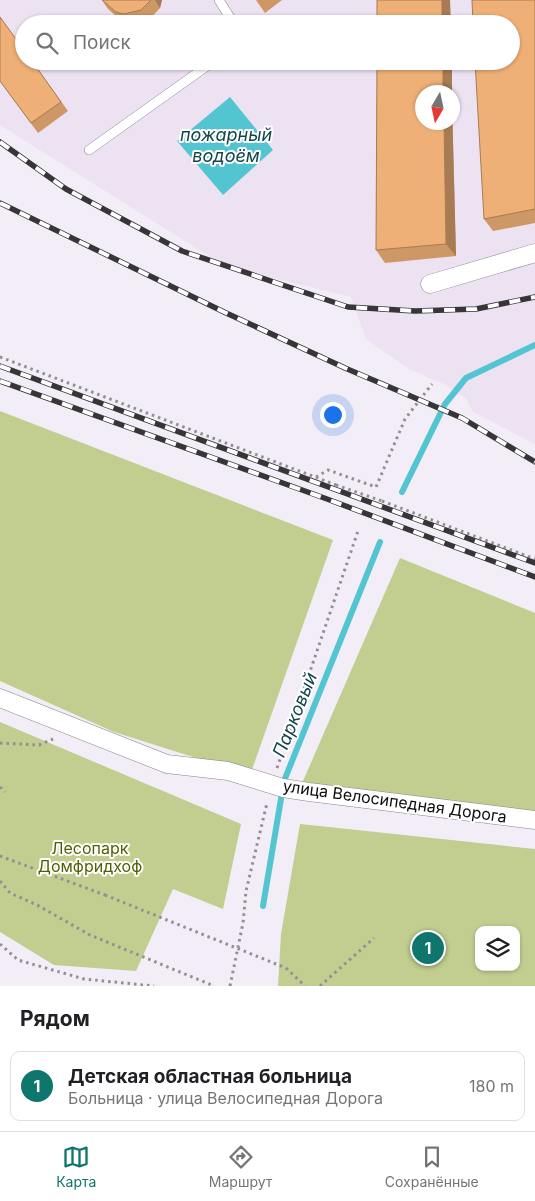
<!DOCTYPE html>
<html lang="ru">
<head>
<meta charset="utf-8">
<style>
	body { margin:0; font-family:Inter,sans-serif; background:#f6f6f6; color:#202124 }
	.controls { position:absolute; right:15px; bottom:15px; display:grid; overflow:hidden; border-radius:10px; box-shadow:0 1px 4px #0004 }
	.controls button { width:45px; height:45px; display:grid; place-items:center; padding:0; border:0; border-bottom:1px solid #e0e0e0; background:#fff; color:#202124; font:25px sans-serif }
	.compass { position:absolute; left:415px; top:85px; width:45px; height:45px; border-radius:50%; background:#fff; box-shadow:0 1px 4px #0004; rotate:189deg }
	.you { position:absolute; left:332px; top:414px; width:18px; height:18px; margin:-12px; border:4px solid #fff; border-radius:50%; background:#1a73e8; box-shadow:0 0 0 8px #1a73e833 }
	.badge { display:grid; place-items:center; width:32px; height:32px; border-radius:50%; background:#0f766e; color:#fff; font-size:16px; font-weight:700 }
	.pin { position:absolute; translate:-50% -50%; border:2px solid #fff; box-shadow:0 1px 5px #0006 }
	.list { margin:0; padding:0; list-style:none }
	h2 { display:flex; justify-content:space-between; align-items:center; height:65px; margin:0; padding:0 20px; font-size:21px }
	h2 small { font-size:16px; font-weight:400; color:#757577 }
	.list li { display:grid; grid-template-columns:32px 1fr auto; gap:15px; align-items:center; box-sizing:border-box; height:70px; margin:0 10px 10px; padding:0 10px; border:1px solid #e0e0e0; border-radius:10px }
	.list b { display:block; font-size:19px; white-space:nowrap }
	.list p { margin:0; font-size:16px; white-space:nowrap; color:#757577 }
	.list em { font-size:16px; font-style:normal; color:#757577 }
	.icon { flex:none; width:28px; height:28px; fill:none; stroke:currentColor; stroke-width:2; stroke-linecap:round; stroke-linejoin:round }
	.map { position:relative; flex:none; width:535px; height:986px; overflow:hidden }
	.search { position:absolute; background:#fff; box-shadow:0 1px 4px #0004; left:15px; right:15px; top:15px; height:55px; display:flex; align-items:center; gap:12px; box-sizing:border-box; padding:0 18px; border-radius:28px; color:#757577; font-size:19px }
	.sheet { height:145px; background:#fff }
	nav { display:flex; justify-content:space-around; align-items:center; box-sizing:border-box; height:70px; border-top:1px solid #e0e0e0; background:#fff; font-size:14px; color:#757577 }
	nav a { display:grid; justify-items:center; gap:2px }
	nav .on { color:#0f766e }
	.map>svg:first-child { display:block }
	.built { fill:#ece2f2; fill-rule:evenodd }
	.green { fill:#c1ce90; fill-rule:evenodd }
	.water { fill:#53c5d1 }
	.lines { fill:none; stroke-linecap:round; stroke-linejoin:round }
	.stream { stroke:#53c5d1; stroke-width:6 }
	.service-casing { stroke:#88838b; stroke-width:10 }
	.minor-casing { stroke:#88838b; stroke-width:19 }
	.path { stroke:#928e95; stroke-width:3; stroke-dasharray:2.5 4; stroke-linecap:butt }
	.service { stroke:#fff; stroke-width:9 }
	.minor { stroke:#fff; stroke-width:18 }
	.rail-casing { stroke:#383539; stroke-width:5.5 }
	.rail { stroke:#fff; stroke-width:4; stroke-dasharray:11; stroke-linecap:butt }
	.path-bridge { stroke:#928e95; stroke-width:3; stroke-dasharray:2.5 4; stroke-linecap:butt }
	.wall { fill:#ce9766 }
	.shaded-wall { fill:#a77b53 }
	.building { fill:#efb077; stroke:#a77b53 }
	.labels { text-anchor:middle; stroke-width:4; stroke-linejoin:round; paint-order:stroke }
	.street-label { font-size:16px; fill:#0e0c0f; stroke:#fff }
	.park-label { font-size:16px; fill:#525f01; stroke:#fff }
	.water-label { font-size:18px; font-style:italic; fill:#13464b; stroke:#fff }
</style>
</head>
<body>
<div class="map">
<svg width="535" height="986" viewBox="0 0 535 986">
	<rect width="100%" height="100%" fill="#f2edf6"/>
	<!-- built -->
	<path class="built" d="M0,0h535v444l-62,-32 -7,-14 -22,-14 -35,-15 -43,-30 -15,-42 -126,-31 -225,-141zM24,24h487v37h-487zM422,92h30v30h-30z"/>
	<!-- green -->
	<g class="green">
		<path d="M0,411l333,129 -83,235 -136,-43 -114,-51z"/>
		<path d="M400,558l135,55v199l-235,-24z"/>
		<path d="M0,722l241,102 -18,85 -50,-20 -37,82 -82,-6 -54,-33z"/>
		<path d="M300,824l235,25v137h-257l3,-52zM479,930h37v37h-37z"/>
	</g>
	<!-- water -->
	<path class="water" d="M230,97l43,53 -50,45 -46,-54z"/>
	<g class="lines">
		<!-- stream -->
		<g class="stream">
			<path d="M402,492l43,-88 21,-26 69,-33"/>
			<path d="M263,906l21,-125 96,-239"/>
		</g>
		<defs>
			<g id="service">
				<path d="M219,0l15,24"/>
				<path d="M89,150l125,-89"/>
			</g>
			<g id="minor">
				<path d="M430,284l105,-31"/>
				<path d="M0,698l167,66 61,7 55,17 26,4 226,28"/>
			</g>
		</defs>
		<!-- service casing -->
		<use href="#service" class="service-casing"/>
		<!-- minor casing -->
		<use href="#minor" class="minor-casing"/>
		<!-- path -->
		<g class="path">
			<path d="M0,357l336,128"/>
			<path d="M316,477l12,-7 48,17 29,-68 27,-35"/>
			<path d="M382,501l153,58"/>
			<path d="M0,743l39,2 14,-6"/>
			<path d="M277,768l81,-237"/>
			<path d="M0,787l5,5"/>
			<path d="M0,856l105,39"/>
			<path d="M0,881l10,12 27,12 53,30 124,51"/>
			<path d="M0,944l18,16 66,19 70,7"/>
			<path d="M286,968l19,18"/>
			<path d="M230,986l13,-63 3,-32 21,-88"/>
			<path d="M320,986l54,-48"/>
		</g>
		<!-- service -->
		<use href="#service" class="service"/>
		<!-- minor -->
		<use href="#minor" class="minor"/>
		<defs>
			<g id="rail">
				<path d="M0,142l66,47 116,62 166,56 67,4 61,-2 59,-12"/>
				<path d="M0,203l224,109 121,56 117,50 73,44"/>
				<path d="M0,366l535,197"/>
				<path d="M0,381l327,118 208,78"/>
			</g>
		</defs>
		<!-- rail casing -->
		<use href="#rail" class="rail-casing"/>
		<!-- rail -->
		<use href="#rail" class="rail"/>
		<!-- path-bridge -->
		<g class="path-bridge">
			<path d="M336,485l46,16"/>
			<path d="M105,895l181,73"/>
		</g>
	</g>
	<!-- wall -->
	<g class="wall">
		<path d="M102,0h60l-2,8 -12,13 -15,3 -10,-2 -15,-13z"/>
		<path d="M256,0h26l-17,13z"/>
		<path d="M535,0v223l-42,8 -9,-12z"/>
		<path d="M32,61l36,50 -30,22 -38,-52z"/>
		<path d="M377,61h75v31h-30v30h30v-18l4,152 -71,7 -9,-13z"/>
	</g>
	<!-- shaded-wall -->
	<g class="shaded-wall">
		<path d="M155,0h7l-2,8z"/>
		<path d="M442,0h8l1,24h-9z"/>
		<rect x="443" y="61" width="9" height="31"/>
		<path d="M452,104l4,152 -10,-12 -2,-122h8z"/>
	</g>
	<!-- building -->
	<g class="building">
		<path d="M102,0h49l-10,10 -17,4 -8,-2z"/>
		<rect x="377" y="0" width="65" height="24"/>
		<path d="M472,0h63v209l-51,10 -9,-158h36v-37h-38z"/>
		<path d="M0,17l24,33v11h8l29,41 -30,21 -31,-42z"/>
		<path d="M377,61h66v31h-21v30h22l2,122 -70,6z"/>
	</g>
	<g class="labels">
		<!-- street labels -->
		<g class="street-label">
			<text transform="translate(395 801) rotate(8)" y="6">улица Велосипедная Дорога</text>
		</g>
		<!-- park labels -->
		<g class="park-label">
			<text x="90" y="854">Лесопарк<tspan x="90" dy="18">Домфридхоф</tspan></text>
		</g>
		<!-- water labels -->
		<g class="water-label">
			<text x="226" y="141">пожарный<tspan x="226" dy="21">водоём</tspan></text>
			<text transform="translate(295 715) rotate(-68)" y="6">Парковый</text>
		</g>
	</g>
</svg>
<div class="controls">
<button><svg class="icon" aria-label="layers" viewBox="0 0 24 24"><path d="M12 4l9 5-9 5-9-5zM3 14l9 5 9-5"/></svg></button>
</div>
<svg class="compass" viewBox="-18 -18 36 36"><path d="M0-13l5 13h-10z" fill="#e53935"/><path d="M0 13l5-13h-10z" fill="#757577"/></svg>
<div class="you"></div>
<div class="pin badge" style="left:428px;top:948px">1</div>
<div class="search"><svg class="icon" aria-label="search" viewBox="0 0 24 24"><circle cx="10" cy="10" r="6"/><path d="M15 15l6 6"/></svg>Поиск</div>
</div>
<section class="sheet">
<h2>Рядом<small></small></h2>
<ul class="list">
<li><span class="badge">1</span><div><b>Детская областная больница</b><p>Больница · улица Велосипедная Дорога</p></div><em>180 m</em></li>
</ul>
</section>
<nav>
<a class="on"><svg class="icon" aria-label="map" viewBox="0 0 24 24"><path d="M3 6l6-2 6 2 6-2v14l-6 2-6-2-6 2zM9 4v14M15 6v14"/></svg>Карта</a>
<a><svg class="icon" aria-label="directions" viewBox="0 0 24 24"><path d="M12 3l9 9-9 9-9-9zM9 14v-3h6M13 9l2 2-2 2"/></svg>Маршрут</a>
<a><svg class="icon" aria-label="saved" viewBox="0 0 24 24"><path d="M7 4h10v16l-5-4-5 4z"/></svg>Сохранённые</a>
</nav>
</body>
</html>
